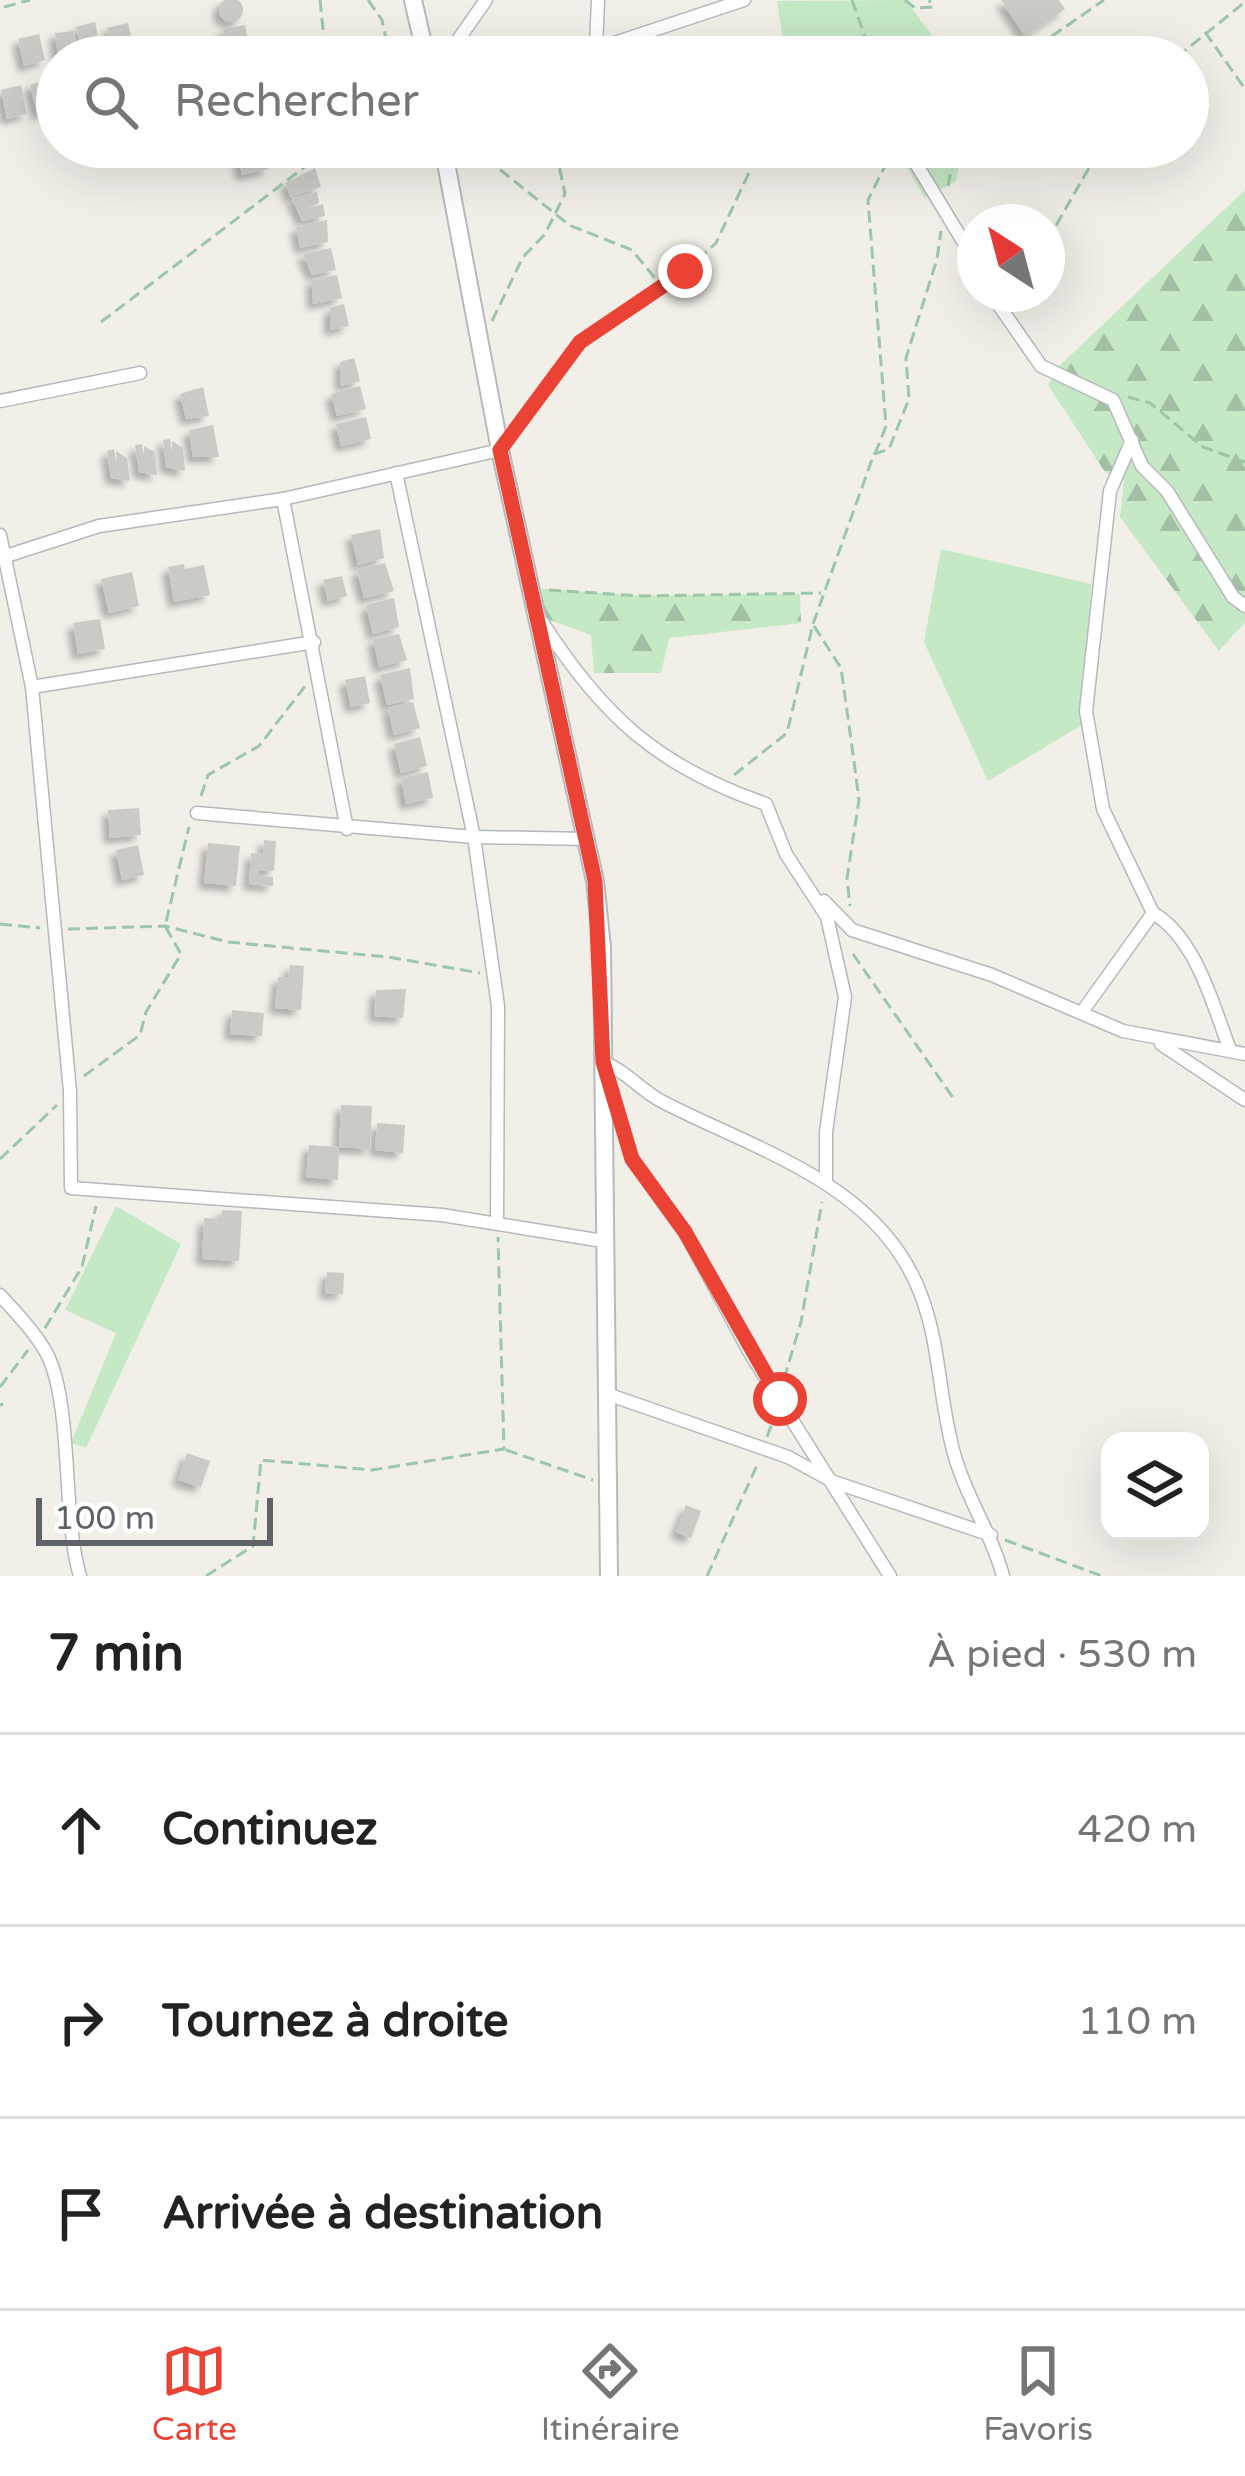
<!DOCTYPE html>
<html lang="fr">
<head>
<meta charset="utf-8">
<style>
	body { margin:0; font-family:"Varela Round",sans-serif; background:#f6f6f6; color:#222 }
	.controls { position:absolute; right:36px; bottom:36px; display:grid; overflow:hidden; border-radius:24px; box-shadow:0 12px 48px #0002 }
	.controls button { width:108px; height:108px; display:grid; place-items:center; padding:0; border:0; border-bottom:3px solid #e0e0e0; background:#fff; color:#222; font:60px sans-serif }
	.compass { position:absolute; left:957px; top:204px; width:108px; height:108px; border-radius:50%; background:#fff; box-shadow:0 12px 48px #0002; rotate:324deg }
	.scale { position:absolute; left:36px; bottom:30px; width:237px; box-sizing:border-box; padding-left:12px; border:6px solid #5f6368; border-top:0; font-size:33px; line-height:42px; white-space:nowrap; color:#5f6368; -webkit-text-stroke:9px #fff; paint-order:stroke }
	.stop { position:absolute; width:36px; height:36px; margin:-27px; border:9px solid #ea4335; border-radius:50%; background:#fff }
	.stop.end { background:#ea4335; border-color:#fff; box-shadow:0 3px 12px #0008 }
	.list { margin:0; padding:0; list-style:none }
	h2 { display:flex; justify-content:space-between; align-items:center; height:156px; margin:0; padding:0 48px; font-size:51px }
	h2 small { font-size:39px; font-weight:400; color:#767676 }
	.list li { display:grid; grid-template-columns:78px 1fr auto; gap:36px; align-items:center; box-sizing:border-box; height:192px; padding:0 48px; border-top:3px solid #e0e0e0 }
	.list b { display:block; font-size:45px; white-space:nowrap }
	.list em { font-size:39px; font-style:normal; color:#767676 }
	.icon { flex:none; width:66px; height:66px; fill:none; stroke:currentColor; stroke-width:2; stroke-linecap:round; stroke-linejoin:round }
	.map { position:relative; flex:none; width:1245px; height:1576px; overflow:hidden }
	.search { position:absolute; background:#fff; box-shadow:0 12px 48px #0002; left:36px; right:36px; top:36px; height:132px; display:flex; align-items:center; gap:30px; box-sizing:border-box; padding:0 42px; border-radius:66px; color:#767676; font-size:45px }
	.sheet { height:732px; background:#fff }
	nav { display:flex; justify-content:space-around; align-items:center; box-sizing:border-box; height:168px; border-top:3px solid #e0e0e0; background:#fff; font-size:33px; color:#767676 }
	nav a { display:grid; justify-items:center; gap:6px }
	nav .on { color:#ea4335 }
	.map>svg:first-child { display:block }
	.grass { fill:#c5e8c5 }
	.forest { fill:url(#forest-firs) }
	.building { fill:#cccac5; filter:url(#shadow) }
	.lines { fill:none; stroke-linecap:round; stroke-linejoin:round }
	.street-casing { stroke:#b5b8bc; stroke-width:15 }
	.secondary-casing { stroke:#b6babf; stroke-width:20 }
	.path { stroke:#9cc7a9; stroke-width:3; stroke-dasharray:12 6; stroke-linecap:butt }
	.street { stroke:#fff; stroke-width:12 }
	.secondary { stroke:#fff; stroke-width:16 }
	.route { stroke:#ea4335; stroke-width:15 }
</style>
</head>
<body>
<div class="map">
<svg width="1245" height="1576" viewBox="0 0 1245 1576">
	<defs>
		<pattern id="forest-firs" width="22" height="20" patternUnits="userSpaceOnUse" patternTransform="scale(3)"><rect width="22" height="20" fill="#c5e8c5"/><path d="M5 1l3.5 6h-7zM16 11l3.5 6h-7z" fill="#a3c0a4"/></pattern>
		<filter id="shadow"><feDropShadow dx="-6" dy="6" stdDeviation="3" flood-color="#0004"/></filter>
	</defs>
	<rect width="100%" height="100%" fill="#f1efe8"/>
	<!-- grass -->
	<g class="grass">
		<path d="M905,0l44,57h-145l-21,-17 -6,-39z"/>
		<path d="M895,147h68l-7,34 -31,17z"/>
		<path d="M941,549l150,35 -9,141 -94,56 -64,-139z"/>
		<path d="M116,1206l65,38 -95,204 -15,-5 45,-110 -51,-23z"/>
	</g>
	<!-- forest -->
	<g class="forest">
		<path d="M1245,190v432l-26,29 -99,-134 4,-36 -19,-9 -57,-87 7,-15z"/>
		<path d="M532,588l110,8 158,-2 1,29 -132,15 -8,35h-67l-3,-38 -53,-19z"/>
	</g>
	<!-- building -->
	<g class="building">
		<circle cx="231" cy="10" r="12"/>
		<path d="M1001,0h58l6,9 -40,27z"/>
		<path d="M95,22l6,29 -18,5 -7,-29z"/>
		<path d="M128,23l6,26 -21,5 -6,-26z"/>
		<path d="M245,25l4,21 -22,4 -4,-21z"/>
		<path d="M74,31l4,26h-20l-3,-24z"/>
		<path d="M39,34l6,26 -21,6 -6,-27z"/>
		<path d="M48,80l7,30 -18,4 -7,-29z"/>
		<path d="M21,85l6,29 -20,5 -6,-29z"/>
		<path d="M264,150l5,19 -27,6 -4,-19z"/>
		<path d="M315,168l6,19 -31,10 -4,-14z"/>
		<path d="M317,192l2,11 -13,6 17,-5 2,12 -23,5 -10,-23z"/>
		<path d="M327,220l1,22 -28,6 -4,-21z"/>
		<path d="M331,248l5,22 -24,5 -9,-21z"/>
		<path d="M337,275l5,23 -29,6 -1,-24z"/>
		<path d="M344,304l5,22 -19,4v-22z"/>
		<path d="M354,358l6,23 -19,5 -1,-24z"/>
		<path d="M360,386l6,23 -29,7 -6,-22z"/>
		<path d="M203,387l6,29 -23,3 -6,-25z"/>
		<path d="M366,417l5,22 -30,7 -5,-22z"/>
		<path d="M213,425l6,32h-26l-4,-27z"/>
		<path d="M170,439l2,15v-13l11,7 2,23 -19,-4 -3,-27z"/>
		<path d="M142,444l2,14v-12l11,6 2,23 -18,-3 -4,-27z"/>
		<path d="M114,449l3,16 -1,-14 11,7 3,23 -19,-3 -4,-27z"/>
		<path d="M380,529l4,29 -26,7 -7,-30z"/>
		<path d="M385,563l9,28 -30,7 -7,-28z"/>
		<path d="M184,564l1,5 19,-4 6,30 -36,7 -6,-35z"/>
		<path d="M132,572l7,34 -30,7 -8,-34z"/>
		<path d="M342,576l5,20 -19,5 -5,-21z"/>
		<path d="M394,598l5,29 -26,7 -7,-29z"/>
		<path d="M100,619l5,30 -27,5 -5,-31z"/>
		<path d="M399,634l8,26 -28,7 -6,-28z"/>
		<path d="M410,668l4,31 -27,6 -7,-30z"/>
		<path d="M365,676l5,27 -19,4 -6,-27z"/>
		<path d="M413,702l7,26 -26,7 -6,-27z"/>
		<path d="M420,737l7,29 -26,7 -7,-29z"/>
		<path d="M428,772l5,26 -27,6 -5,-26z"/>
		<path d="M139,808l2,27 -31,3 -2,-28z"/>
		<path d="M264,840l12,1 -2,30 -15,-1v6l14,1v9l-24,-2 2,-31 12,1z"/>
		<path d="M208,843l32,3 -4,40 -32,-3z"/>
		<path d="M138,845l6,30 -22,5 -6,-30z"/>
		<path d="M290,965l14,1 -3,44 -26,-2 3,-31 10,1z"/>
		<path d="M406,989l-3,29 -29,-2 2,-26z"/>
		<path d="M232,1010l32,3 -2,23 -32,-2z"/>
		<path d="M341,1105l31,1 -2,43 -31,-2 -1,33 -32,-3 3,-32 30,2z"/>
		<path d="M377,1123l28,2 -2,28 -28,-3z"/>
		<path d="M222,1210l20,1 -3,50 -37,-2 2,-41 17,1z"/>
		<path d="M327,1272l17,1 -1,21 -18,-1z"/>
		<path d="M187,1453l23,8 -9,26 -23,-7z"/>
		<path d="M686,1505l15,6 -10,27 -15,-6z"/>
	</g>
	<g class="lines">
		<defs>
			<g id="street">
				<path d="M596,47l2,-47"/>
				<path d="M446,57l40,-57"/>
				<path d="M572,57l172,-57"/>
				<path d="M906,147l69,114"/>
				<path d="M991,294l50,72 72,34 29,66 25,25 66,106 12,9"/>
				<path d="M0,401l140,-28"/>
				<path d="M283,499l64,330"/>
				<path d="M0,535l32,152 38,404 1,97 371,27 161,26"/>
				<path d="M0,558l99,-32 184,-27 217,-49"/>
				<path d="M542,622c61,95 117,145 224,182l20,50 41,63 18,80 -19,135v51"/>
				<path d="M32,687l282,-45"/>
				<path d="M197,813l277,24 -78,-364"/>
				<path d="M824,901l28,29 140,45 131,56 122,23"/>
				<path d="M1153,913c43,25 60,92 77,137"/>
				<path d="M1082,1012l71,-99 -50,-104 -17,-98 24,-220 22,-51"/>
				<path d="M1161,1044l84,56"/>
				<path d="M603,1062c25,10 38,29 60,40 95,49 217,82 258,193 20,52 18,109 34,162 12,42 37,77 48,119"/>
				<path d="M608,1078l24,81 53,73 65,121 140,223"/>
				<path d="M497,1223l1,-217 -24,-169 114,2"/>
				<path d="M0,1295c16,18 35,37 47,59 26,51 15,163 33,222"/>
				<path d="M607,1394l181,63 46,25 157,53"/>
			</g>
			<g id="secondary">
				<path d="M413,0l13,57"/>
				<path d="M443,147l57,303 95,431 7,66 7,629"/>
			</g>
		</defs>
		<!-- street casing -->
		<use href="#street" class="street-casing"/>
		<!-- secondary casing -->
		<use href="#secondary" class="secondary-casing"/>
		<!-- path -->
		<g class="path">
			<path d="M320,0l6,57"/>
			<path d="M368,0l14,20 8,37"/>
			<path d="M852,0l20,57"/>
			<path d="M905,0l10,8 18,-1 -4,-7"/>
			<path d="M4,7l26,-7"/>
			<path d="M1205,32l40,57"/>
			<path d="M1022,57l82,-57"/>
			<path d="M1177,57l68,-55"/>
			<path d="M472,147l97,78 63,25 27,33"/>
			<path d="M480,152l16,-5"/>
			<path d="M948,186l8,-39"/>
			<path d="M1047,241l54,-94"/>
			<path d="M492,321l31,-64 22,-23 20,-40 -10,-47"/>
			<path d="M101,322l230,-175"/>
			<path d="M1128,397l22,6 53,44 42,15"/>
			<path d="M515,429l66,-87 104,-71 31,-28 38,-81 33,-11 81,-4"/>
			<path d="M875,454l11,-28 -18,-226 23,-46"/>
			<path d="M549,590l93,6 179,-3"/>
			<path d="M814,626l27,42 13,93 5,39 -12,78 3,28"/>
			<path d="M734,775l53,-42 26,-109 61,-170 15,-5 20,-50 -3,-41 31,-99 4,-28"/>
			<path d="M201,796l7,-21 51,-29 47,-61"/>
			<path d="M0,924l40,4"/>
			<path d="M68,929l97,-3 63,16 160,15 92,16"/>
			<path d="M853,954l101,145"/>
			<path d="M84,1076l56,-41 6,-23 35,-58 -16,-28 24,-99"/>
			<path d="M0,1159l57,-54"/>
			<path d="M45,1328l37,-61 14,-61"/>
			<path d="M784,1379l17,-57 21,-120"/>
			<path d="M0,1387l28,-37"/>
			<path d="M0,1405l3,-1"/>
			<path d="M767,1437l7,-19"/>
			<path d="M506,1450l87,30"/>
			<path d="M1005,1540l97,36"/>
			<path d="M206,1576l47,-30 8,-86 111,10 132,-21 -6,-212"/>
			<path d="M707,1576l51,-113"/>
		</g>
		<!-- street -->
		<use href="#street" class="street"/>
		<!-- secondary -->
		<use href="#secondary" class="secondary"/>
	</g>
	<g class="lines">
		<!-- route -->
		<path class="route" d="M685,271l-105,71 -80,108 95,431 8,181 29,97 53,73 95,167"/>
	</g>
</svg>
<div class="controls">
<button><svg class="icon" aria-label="layers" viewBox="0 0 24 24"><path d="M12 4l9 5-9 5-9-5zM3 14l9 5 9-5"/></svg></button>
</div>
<svg class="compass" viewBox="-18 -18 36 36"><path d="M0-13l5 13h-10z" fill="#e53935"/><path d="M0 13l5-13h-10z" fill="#767676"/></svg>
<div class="scale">100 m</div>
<div class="stop" style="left:780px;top:1399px"></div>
<div class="stop end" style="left:685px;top:271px"></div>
<div class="search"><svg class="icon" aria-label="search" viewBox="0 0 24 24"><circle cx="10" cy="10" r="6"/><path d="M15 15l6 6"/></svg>Rechercher</div>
</div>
<section class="sheet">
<h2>7 min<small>À pied · 530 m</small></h2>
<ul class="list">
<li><svg class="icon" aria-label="ahead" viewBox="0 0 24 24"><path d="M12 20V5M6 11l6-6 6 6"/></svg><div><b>Continuez</b></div><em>420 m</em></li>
<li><svg class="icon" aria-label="right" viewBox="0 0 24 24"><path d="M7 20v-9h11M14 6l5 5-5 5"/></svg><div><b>Tournez à droite</b></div><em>110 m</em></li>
<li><svg class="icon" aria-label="arrive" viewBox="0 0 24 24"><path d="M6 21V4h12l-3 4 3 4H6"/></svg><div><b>Arrivée à destination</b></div></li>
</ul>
</section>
<nav>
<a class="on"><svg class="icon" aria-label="map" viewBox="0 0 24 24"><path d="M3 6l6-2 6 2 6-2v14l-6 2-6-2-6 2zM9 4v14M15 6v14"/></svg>Carte</a>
<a><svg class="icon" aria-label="directions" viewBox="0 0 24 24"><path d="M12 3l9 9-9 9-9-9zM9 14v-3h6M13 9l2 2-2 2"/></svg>Itinéraire</a>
<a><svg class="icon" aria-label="saved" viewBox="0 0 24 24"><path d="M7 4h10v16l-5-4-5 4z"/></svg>Favoris</a>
</nav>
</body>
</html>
